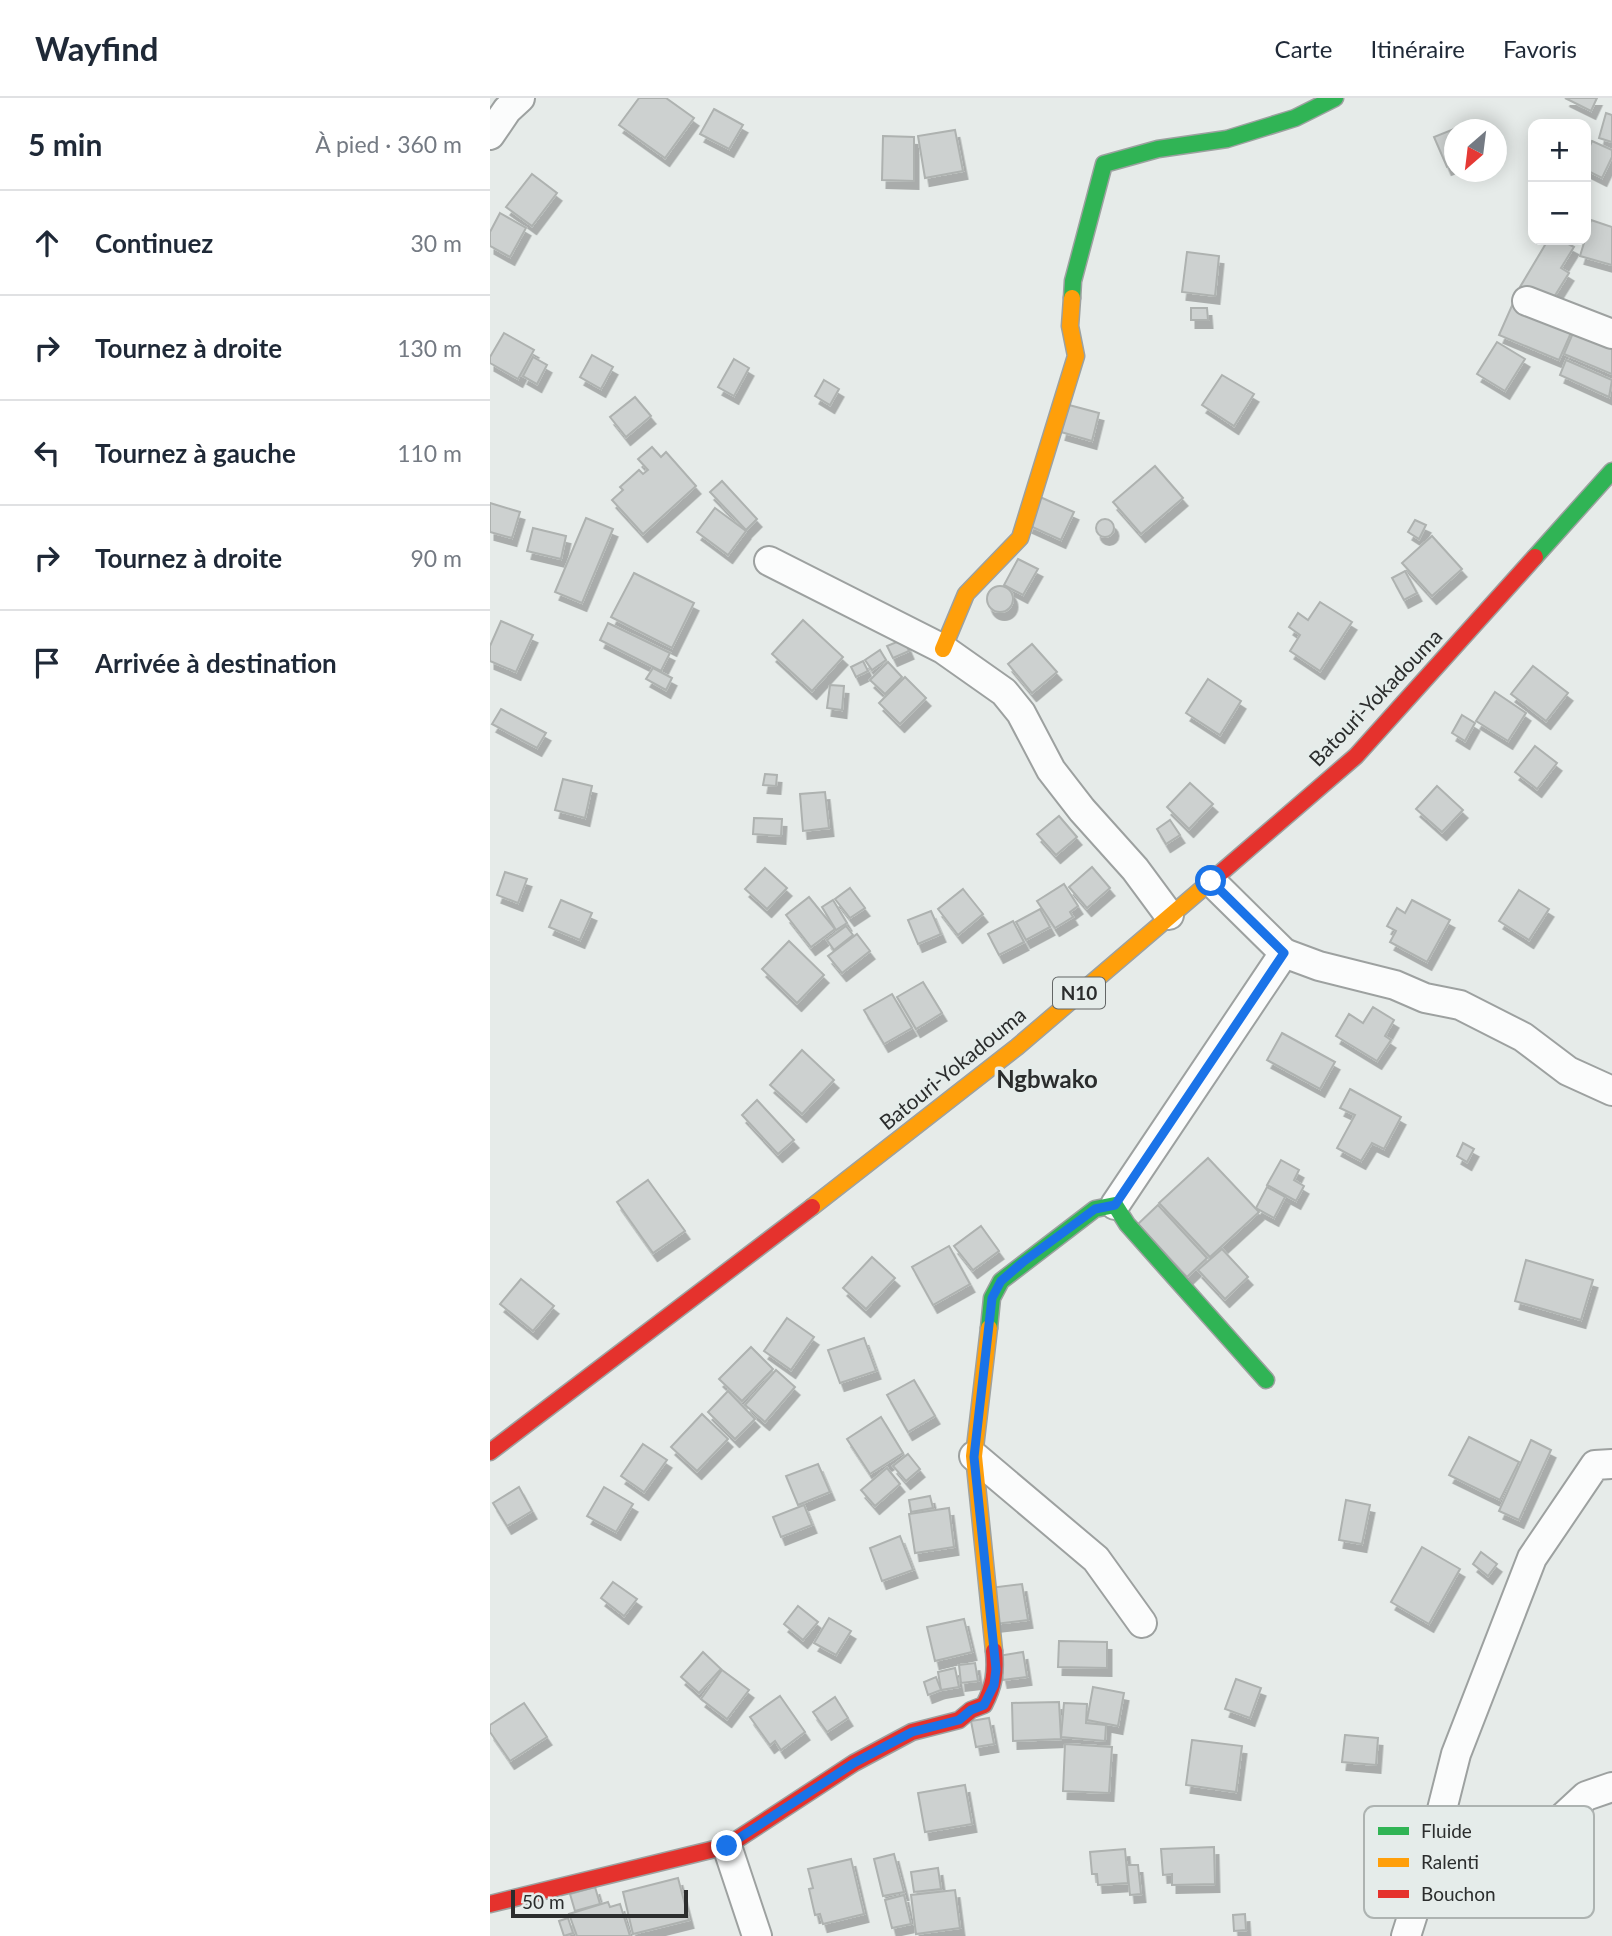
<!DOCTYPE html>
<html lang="fr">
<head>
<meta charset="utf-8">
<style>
	body { margin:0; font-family:Lato,sans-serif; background:#f2f2f3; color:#1f2937 }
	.controls { position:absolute; right:21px; top:21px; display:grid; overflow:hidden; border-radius:14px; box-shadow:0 4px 18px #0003 }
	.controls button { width:63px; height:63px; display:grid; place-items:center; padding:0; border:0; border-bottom:2px solid #e0e1e3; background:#fff; color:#1f2937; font:35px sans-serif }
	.compass { position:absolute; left:954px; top:21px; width:63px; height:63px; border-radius:50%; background:#fff; box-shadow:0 4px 18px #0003; rotate:208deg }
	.scale { position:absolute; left:21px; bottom:18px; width:177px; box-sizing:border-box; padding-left:7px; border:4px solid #2b2d2d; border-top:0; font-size:19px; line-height:24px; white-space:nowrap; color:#2b2d2d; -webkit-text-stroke:5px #e5ecea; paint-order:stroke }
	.stop { position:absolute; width:21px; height:21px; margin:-16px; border:5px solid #1a73e8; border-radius:50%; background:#fff }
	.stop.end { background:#1a73e8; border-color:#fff; box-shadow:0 2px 7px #0008 }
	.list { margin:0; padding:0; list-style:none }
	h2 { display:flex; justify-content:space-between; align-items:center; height:91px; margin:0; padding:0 28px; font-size:30px }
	h2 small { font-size:23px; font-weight:400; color:#747a83 }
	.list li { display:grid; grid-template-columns:46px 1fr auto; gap:21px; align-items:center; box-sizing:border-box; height:105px; padding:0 28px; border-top:2px solid #e0e1e3 }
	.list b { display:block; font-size:26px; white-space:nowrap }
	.list em { font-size:23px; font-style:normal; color:#747a83 }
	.icon { flex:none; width:38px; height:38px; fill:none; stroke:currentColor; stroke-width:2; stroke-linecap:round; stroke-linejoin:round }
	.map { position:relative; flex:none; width:1122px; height:1838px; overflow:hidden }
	header { display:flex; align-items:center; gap:42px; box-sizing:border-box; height:98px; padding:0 35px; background:#fff; border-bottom:2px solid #e0e1e3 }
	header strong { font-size:33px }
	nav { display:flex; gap:38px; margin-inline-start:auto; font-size:24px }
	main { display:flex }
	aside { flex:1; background:#fff }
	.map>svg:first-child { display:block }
	.building { fill:#cdd1d0; stroke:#aeb2b0; stroke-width:2; filter:url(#shadow) }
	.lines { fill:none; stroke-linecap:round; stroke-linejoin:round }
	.street-casing { stroke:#9da1a0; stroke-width:32 }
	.fast-casing { stroke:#9da1a0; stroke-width:19 }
	.slow-casing { stroke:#9da1a0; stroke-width:19 }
	.jam-casing { stroke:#9da1a0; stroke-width:19 }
	.street { stroke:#fbfcfc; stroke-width:28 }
	.fast { stroke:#30b455; stroke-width:16 }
	.slow { stroke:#ff9f0a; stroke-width:16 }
	.jam { stroke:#e5322d; stroke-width:16 }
	.route { stroke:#1a73e8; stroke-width:9 }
	.labels { text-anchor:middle; stroke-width:7; stroke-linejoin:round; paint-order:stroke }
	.shield { fill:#e5ecea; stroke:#636666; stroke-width:2 }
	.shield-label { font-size:19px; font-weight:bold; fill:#2b2d2d }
	.street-label { font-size:21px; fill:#2b2d2d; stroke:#e5ecea }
	.quarter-label { font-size:24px; font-weight:bold; fill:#2b2d2d; stroke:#e5ecea }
	.key { fill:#e5ecea; stroke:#adb3b1; stroke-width:2 }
	.key-label { font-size:19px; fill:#2b2d2d }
</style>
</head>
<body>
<header>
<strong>Wayfind</strong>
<nav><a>Carte</a><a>Itinéraire</a><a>Favoris</a></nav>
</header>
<main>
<aside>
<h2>5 min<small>À pied · 360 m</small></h2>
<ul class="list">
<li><svg class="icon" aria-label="ahead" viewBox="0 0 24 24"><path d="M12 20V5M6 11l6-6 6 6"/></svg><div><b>Continuez</b></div><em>30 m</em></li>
<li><svg class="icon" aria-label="right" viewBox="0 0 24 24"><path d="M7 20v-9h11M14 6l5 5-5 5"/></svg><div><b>Tournez à droite</b></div><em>130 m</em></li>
<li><svg class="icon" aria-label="left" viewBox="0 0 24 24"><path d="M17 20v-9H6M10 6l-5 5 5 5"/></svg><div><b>Tournez à gauche</b></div><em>110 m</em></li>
<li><svg class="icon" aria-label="right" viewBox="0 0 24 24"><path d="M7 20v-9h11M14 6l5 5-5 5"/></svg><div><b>Tournez à droite</b></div><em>90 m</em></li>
<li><svg class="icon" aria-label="arrive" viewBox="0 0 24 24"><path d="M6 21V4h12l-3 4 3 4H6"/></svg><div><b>Arrivée à destination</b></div></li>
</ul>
</aside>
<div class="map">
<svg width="1122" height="1838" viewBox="0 0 1122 1838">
	<defs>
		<filter id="shadow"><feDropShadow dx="4.5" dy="8" stdDeviation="0" flood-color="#0004"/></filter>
	</defs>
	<rect width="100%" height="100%" fill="#e6ebe9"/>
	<!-- building -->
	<g class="building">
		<path d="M149,0h27l28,20 -29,40 -46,-33z"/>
		<path d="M1075,0h32l-6,13z"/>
		<path d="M224,11l29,16 -14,24 -29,-15z"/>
		<path d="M1116,15l6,2v27l-13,-4z"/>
		<path d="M979,25l3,7h-18v34l-7,3 -13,-30z"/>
		<path d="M465,32l8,41 -38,7 -7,-42z"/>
		<path d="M393,38l31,1v44l-32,-1z"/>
		<path d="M1102,43l20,9v7l-10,21 -16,-8v-15z"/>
		<path d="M42,76l25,19 -25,33 -26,-19z"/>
		<path d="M10,115l26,15 -16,29 -20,-11v-14z"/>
		<path d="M1101,122l21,7v38l-32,-9z"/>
		<path d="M1058,142h13l13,7 -13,21 8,5 -20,32 -29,-18z"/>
		<path d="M697,154l32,4 -4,40 -33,-4z"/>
		<path d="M1024,203l60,25 -15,34 -60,-25z"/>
		<path d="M701,210h16l1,12h-17z"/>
		<path d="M1086,228l36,15v33l-48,-20z"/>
		<path d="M14,235l30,17 -16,29 -28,-16v-6z"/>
		<path d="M1007,244l28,17 -20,32 -28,-17z"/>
		<path d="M102,257l21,12 -12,22 -21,-12z"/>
		<path d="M43,259l14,8 -10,19 -14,-8z"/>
		<path d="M244,261l15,9 -15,28 -16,-9z"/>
		<path d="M1076,262l46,20 -3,17 -49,-22z"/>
		<path d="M732,277l32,19 -20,32 -32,-21z"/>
		<path d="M334,282l15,9 -9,16 -15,-9z"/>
		<path d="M145,299l16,19 -25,21 -16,-20z"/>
		<path d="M579,307l30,8 -7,28 -31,-9z"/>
		<path d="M162,349l9,10 5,-5 30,34 -53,48 -31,-34 11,-10 -3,-3 19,-17 4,4 5,-4 -10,-11z"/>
		<path d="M665,368l28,32 -42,36 -28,-32z"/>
		<path d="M232,383l35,38 -11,11 -36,-38z"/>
		<path d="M550,399l34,15 -13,28 -33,-15z"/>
		<path d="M0,405l30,9 -8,26 -22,-6z"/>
		<path d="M225,410l31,23 -18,24 -31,-23z"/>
		<path d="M96,420l27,11 -31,74 -27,-11z"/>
		<circle cx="615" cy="430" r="9"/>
		<path d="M925,422l11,5 -7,14 -11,-7z"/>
		<path d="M43,430l33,8 -5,23 -34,-8z"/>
		<path d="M942,438l30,33 -30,27 -30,-33z"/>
		<path d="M528,461l20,10 -15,26 -19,-10z"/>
		<path d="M915,473l12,22 -13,7 -12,-22z"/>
		<path d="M144,475l60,30 -22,45 -61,-31z"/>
		<circle cx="510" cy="501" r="13"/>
		<path d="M830,504l32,20 -32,49 -30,-20 10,-16 -11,-8 9,-14 10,7z"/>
		<path d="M313,522l40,37 -31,34 -40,-37z"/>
		<path d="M11,523l32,14 -17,37 -26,-11v-15z"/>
		<path d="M118,525l62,30 -9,18 -61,-31z"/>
		<path d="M414,541l5,12 -16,7 -6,-12z"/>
		<path d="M542,546l25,28 -25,21 -24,-29z"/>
		<path d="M390,552l6,10 -14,10 -7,-10z"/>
		<path d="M373,563l5,10 -12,6 -5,-10z"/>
		<path d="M398,564l14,15 -17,17 -15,-14z"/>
		<path d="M1043,568l35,27 -22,28 -35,-27z"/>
		<path d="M163,570l19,10 -6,12 -20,-11z"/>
		<path d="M415,579l21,21 -26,26 -21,-21z"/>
		<path d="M718,581l33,22 -21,34 -34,-22z"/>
		<path d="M340,587l14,1 -2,24 -15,-2z"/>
		<path d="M1005,594l31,21 -18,28 -32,-20z"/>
		<path d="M11,611l45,24 -9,15 -45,-24z"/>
		<path d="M972,617l13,8 -10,18 -13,-8z"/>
		<path d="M1045,648l22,17 -20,26 -22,-17z"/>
		<path d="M275,676l12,1 -1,11 -13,-1z"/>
		<path d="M73,681l29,7 -7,32 -30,-8z"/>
		<path d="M700,685l23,21 -24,25 -22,-22z"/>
		<path d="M947,688l26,24 -21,22 -26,-23z"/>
		<path d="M335,694l4,36 -26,3 -3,-37z"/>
		<path d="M569,718l18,21 -21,18 -19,-21z"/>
		<path d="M264,720l28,1 -1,17 -28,-2z"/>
		<path d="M680,722l10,15 -14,9 -9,-15z"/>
		<path d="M602,769l18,21 -23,20 -18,-21z"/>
		<path d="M275,770l22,20 -20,21 -22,-20z"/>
		<path d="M15,774l22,7 -9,24 -21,-8z"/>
		<path d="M574,786l14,22 -8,6 3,5 -18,11 -18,-27z"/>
		<path d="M360,790l15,20 -15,10 -15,-19z"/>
		<path d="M473,791l20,25 -25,21 -20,-26z"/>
		<path d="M1029,792l30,19 -20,31 -30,-19z"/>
		<path d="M319,799l26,32 -24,18 -25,-32z"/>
		<path d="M71,802l31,13 -12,27 -31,-13z"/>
		<path d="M343,802l14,23 -11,7 -14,-23z"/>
		<path d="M922,802l38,20 -23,42 -37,-20 6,-11 -9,-5 10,-18 8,5z"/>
		<path d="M550,811l10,18 -24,13 -10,-18z"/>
		<path d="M441,813l10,23 -23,10 -10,-24z"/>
		<path d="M523,823l11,21 -25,13 -11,-21z"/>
		<path d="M356,828l7,9 -19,15 -7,-10z"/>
		<path d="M367,836l13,17 -28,22 -14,-17z"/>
		<path d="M299,843l35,34 -27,28 -35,-34z"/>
		<path d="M433,884l19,31 -26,16 -19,-32z"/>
		<path d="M402,896l20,34 -28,16 -20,-34z"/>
		<path d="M883,909l21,13 -9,16 6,4 -14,21 -41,-25 13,-22 14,9z"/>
		<path d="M792,935l53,29 -15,27 -53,-29z"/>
		<path d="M312,952l32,30 -32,34 -32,-29z"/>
		<path d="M860,991l51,28 -17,32 -12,-6 -11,18 -24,-13 18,-33 -15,-7z"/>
		<path d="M267,1002l37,40 -16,14 -36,-39z"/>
		<path d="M973,1045l11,6 -7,13 -10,-6z"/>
		<path d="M718,1060l51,54 -49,45 -51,-54z"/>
		<path d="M791,1062l18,10 -5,10 10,6 -8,15 -29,-16z"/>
		<path d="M158,1082l37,51 -32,22 -36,-51z"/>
		<path d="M777,1089l18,10 -11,21 -18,-10z"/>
		<path d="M668,1107l49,53 -20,19 -49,-53z"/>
		<path d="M491,1128l18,25 -26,19 -19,-24z"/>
		<path d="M459,1148l21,38 -37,21 -21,-38z"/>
		<path d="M732,1151l26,28 -23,22 -27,-29z"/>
		<path d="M382,1159l23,21 -29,31 -23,-21z"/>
		<path d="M1036,1162l67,20 -12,40 -66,-19z"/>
		<path d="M31,1181l33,27 -21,25 -33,-27z"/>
		<path d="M297,1220l27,19 -23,33 -27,-19z"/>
		<path d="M374,1240l12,33 -36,12 -12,-33z"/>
		<path d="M261,1249l22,22 -31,32 -23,-22z"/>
		<path d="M286,1272l19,17 -30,35 -20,-17z"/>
		<path d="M424,1282l21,36 -27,16 -21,-37z"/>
		<path d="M238,1293l27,28 -20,20 -27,-27z"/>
		<path d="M212,1316l26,25 -31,32 -26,-24z"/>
		<path d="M391,1319l22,36 -33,21 -23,-35z"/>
		<path d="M979,1339l50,25 -19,38 -51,-25z"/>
		<path d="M1041,1342l20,10 -32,70 -20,-9z"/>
		<path d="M153,1346l24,16 -23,32 -23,-16z"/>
		<path d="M418,1356l12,15 -14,12 -13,-15z"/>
		<path d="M328,1366l12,28 -32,13 -12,-29z"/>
		<path d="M397,1370l13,16 -25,22 -14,-16z"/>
		<path d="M29,1389l13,24 -25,15 -14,-23z"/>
		<path d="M114,1389l29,17 -17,28 -29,-16z"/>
		<path d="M440,1398l3,12 -22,4 -2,-12z"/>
		<path d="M856,1402l24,5 -8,39 -23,-4z"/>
		<path d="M314,1407l8,20 -31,12 -8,-20z"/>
		<path d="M459,1410l5,39 -39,6 -6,-39z"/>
		<path d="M410,1438l13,34 -31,11 -12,-33z"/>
		<path d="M932,1449l38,22 -31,55 -38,-22z"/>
		<path d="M991,1454l16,12 -9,12 -15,-12z"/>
		<path d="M123,1484l24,17 -13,17 -23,-18z"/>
		<path d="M532,1486l6,36 -33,4 -6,-36z"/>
		<path d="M308,1508l20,16 -15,18 -19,-16z"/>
		<path d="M339,1520l22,13 -15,24 -22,-12z"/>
		<path d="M474,1521l8,33 -37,9 -8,-34z"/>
		<path d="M569,1543l48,1v26l-49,-1z"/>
		<path d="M213,1554l18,17 -22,24 -18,-16z"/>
		<path d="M533,1554l4,25 -24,3 -5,-24z"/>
		<path d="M485,1565l3,18 -17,2 -2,-18z"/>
		<path d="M465,1570l4,19 -18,3 -3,-18z"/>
		<path d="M232,1572l27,20 -22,29 -26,-20z"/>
		<path d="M446,1579l5,13 -13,5 -4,-13z"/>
		<path d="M746,1581l25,9 -11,30 -25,-9z"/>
		<path d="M603,1589l31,6 -6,33 -31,-6z"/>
		<path d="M290,1598l25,36 -24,18 -6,-9 -5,4 -20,-28z"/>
		<path d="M345,1599l13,21 -21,14 -14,-20z"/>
		<path d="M569,1604l2,37 -48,2 -1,-38z"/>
		<path d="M34,1605l23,34 -37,24 -20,-29v-7z"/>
		<path d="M574,1605l23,1 -1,19 20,2 -1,16 -44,-4z"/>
		<path d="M499,1620l5,26 -18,3 -5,-26z"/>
		<path d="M855,1637l33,3 -2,27 -34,-3z"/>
		<path d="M702,1642l50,6 -6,46 -50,-7z"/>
		<path d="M575,1646l47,3 -3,46 -46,-2z"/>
		<path d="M475,1687l7,39 -47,8 -7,-39z"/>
		<path d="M724,1749l1,37 -43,1v-11l-9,1 -2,-26z"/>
		<path d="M635,1751l3,34 -30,2 -1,-11h-5l-2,-22z"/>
		<path d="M404,1756l10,38 -21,4 -9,-37z"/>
		<path d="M361,1761l13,55 -41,10 -3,-10 -5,1 -6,-26 4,-1 -5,-19z"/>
		<path d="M637,1767h11l3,29 -11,1z"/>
		<path d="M448,1770l3,21 -27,3 -3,-20z"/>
		<path d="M188,1780l11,42 -56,14 -10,-42z"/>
		<path d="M105,1789l5,17 -25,7 -5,-17z"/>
		<path d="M465,1792l5,38 -44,6 -5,-39z"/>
		<path d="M414,1797l7,29 -19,4 -7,-28z"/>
		<path d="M118,1804l2,5 10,-3 10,32h-53l-8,-22z"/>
		<path d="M755,1816l1,16 -12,1 -1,-16z"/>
		<path d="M78,1820l5,15 -9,3 -5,-15z"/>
	</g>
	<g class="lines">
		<defs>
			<g id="street">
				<path d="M0,37l17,-25 13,-12"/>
				<path d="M1037,203l85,33"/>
				<path d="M279,463l174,88 61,43 17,21 30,57 31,40 53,59 34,46"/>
				<path d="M794,855l35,13 76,19 30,13 35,7 63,32 45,34 44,20"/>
				<path d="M625,1107l169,-252 -73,-72"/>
				<path d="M484,1358l122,103 46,64"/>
				<path d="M1070,1722l26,-24 26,-9"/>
				<path d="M237,1748l30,90"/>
				<path d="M916,1838l20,-63 30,-119 76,-196 63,-93 17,-1"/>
			</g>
			<g id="fast">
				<path d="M582,200l1,-17 31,-117 54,-15 69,-10 68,-21 40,-20"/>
				<path d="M1045,459l77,-86"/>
				<path d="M499,1230l3,-30 9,-17 94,-72 20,-4 12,19 139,156"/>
			</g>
			<g id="slow">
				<path d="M453,551l23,-55 54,-56 56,-182 -6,-30 2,-28"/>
				<path d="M322,1109l205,-160 200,-171"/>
				<path d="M499,1230l-15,128 20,195"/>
			</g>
			<g id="jam">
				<path d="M727,778l139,-120 179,-199"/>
				<path d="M0,1354l322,-245"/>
				<path d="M0,1806l237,-58 127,-83 58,-31 47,-12 12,-10 13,-5c10,-19 12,-32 10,-54"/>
			</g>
		</defs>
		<!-- street casing -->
		<use href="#street" class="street-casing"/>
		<!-- fast casing -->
		<use href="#fast" class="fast-casing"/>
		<!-- slow casing -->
		<use href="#slow" class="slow-casing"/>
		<!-- jam casing -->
		<use href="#jam" class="jam-casing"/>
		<!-- street -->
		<use href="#street" class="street"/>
		<!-- fast -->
		<use href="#fast" class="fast"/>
		<!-- slow -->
		<use href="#slow" class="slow"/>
		<!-- jam -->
		<use href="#jam" class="jam"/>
	</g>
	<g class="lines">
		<!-- route -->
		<path class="route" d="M237,1748l127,-83 58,-31 47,-12 12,-10 13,-5 10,-20 2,-16 -22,-212 18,-159 9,-17 22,-19 72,-53 20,-4 169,-252 -73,-72"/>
	</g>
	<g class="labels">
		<!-- shield labels -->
		<rect class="shield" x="563" y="879.5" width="52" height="31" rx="5"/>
		<g class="shield-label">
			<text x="589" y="902">N10</text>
		</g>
		<!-- street labels -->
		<g class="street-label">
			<text transform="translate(886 600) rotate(-46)" y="7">Batouri-Yokadouma</text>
			<text transform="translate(463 971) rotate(-39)" y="7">Batouri-Yokadouma</text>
		</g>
		<!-- quarter labels -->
		<g class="quarter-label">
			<text x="557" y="990">Ngbwako</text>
		</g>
	</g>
	<!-- legend -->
	<rect x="874" y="1708" width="230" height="112" rx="10" class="key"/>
	<rect x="888" y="1729" width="31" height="8" fill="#30b455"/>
	<rect x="888" y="1760" width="31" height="9" fill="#ff9f0a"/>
	<rect x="888" y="1792" width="31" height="8" fill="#e5322d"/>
	<g class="key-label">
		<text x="931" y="1740">Fluide</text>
		<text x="931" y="1771">Ralenti</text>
		<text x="931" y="1803">Bouchon</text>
	</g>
</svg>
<div class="controls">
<button>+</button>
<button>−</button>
</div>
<svg class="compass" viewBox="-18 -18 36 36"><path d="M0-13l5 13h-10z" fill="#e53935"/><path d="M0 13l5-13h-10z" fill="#747a83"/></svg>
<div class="scale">50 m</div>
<div class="stop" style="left:721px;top:783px"></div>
<div class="stop end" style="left:237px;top:1748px"></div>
</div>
</main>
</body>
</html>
